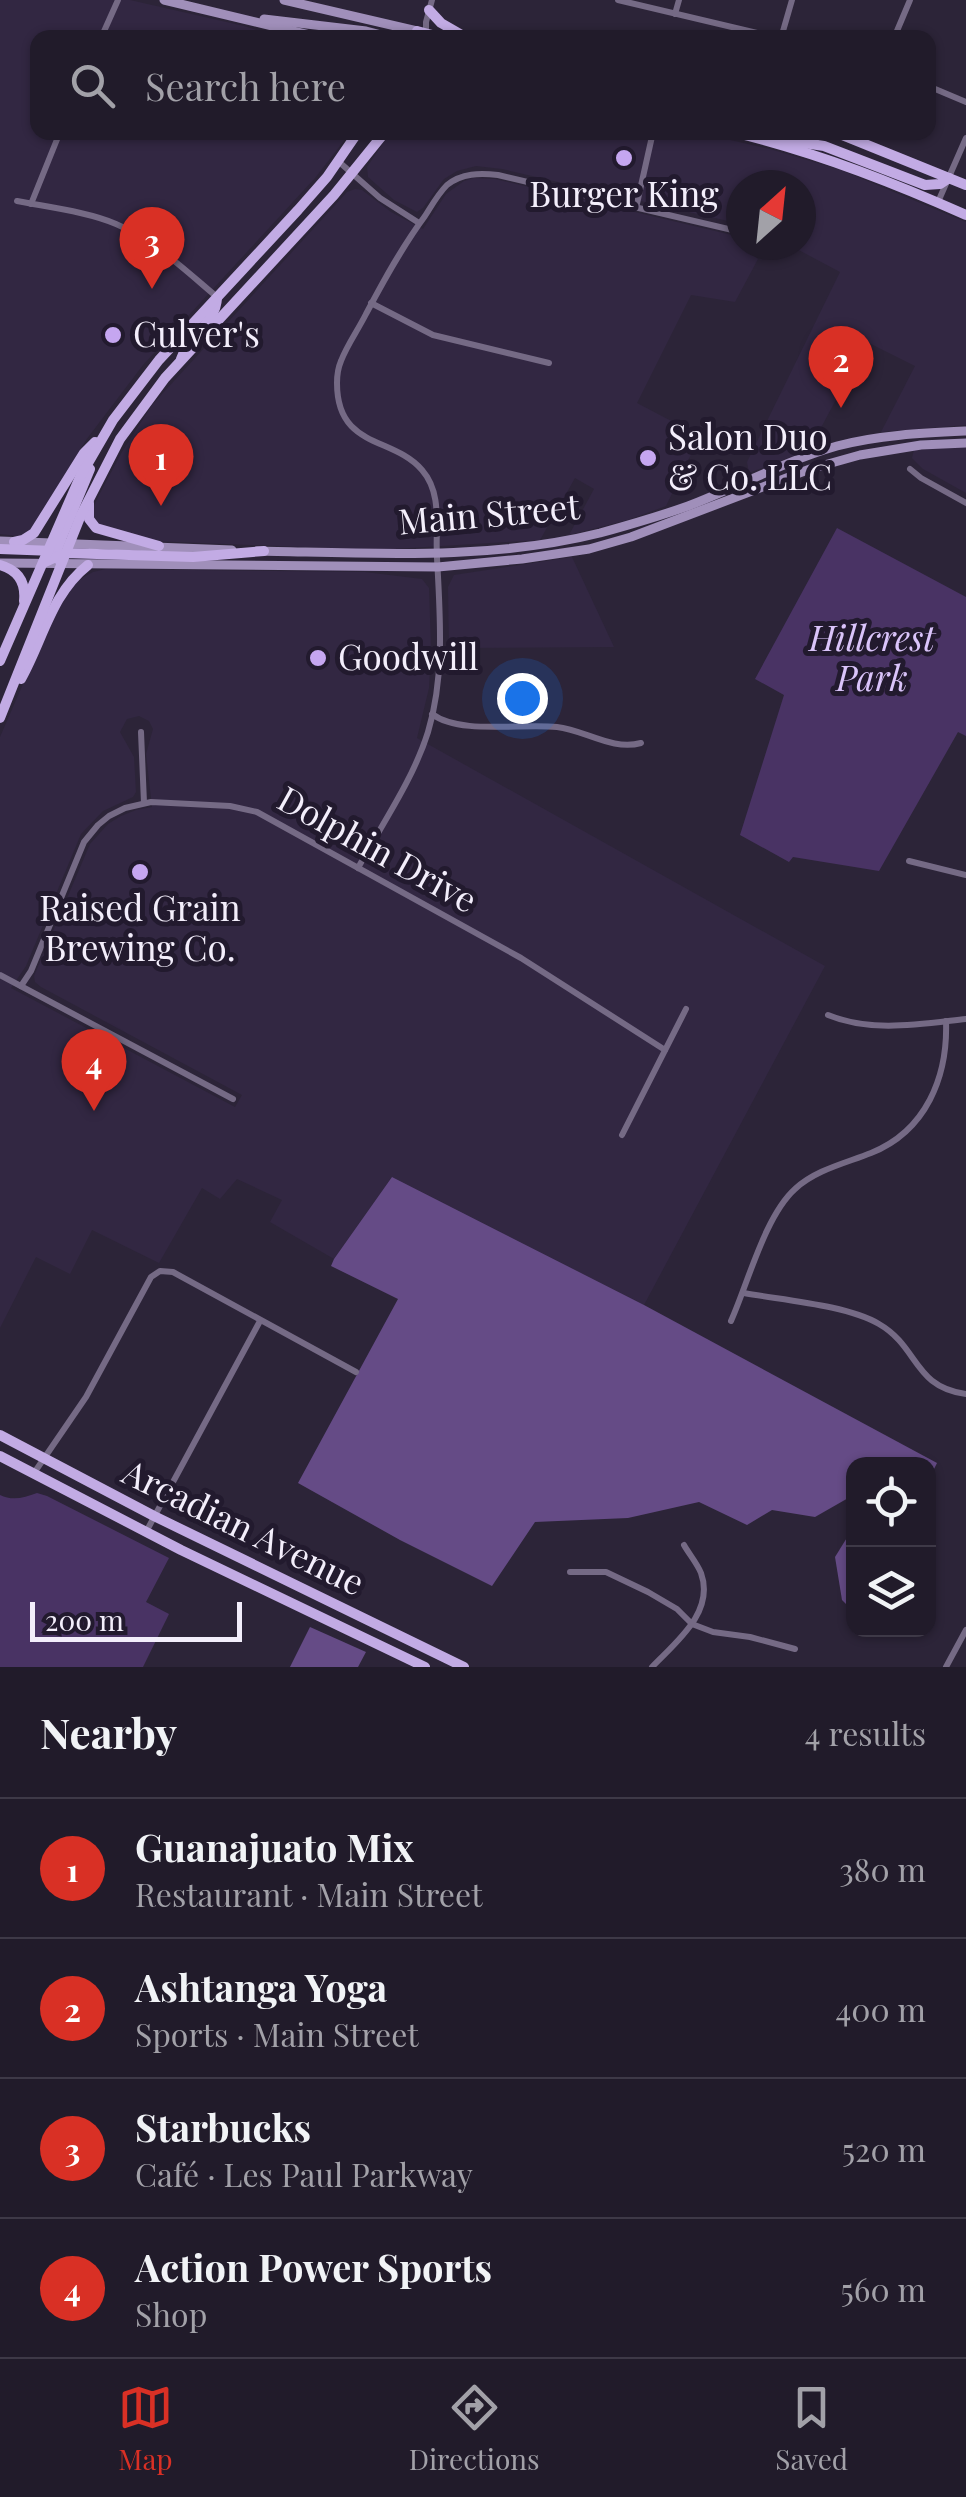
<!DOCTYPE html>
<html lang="en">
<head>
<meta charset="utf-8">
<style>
	body { margin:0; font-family:"Playfair Display",serif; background:#2d2836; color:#f1f3f6 }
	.controls { position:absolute; right:30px; bottom:30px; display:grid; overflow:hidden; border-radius:20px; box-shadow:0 2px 8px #0004 }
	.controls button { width:90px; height:90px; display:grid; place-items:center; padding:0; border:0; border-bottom:2px solid #3e3947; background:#211b2a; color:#f1f3f6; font:50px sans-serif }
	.compass { position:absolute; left:726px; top:170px; width:90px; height:90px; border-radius:50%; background:#211b2a; box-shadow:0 2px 8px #0004; rotate:27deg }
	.scale { position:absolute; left:30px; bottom:25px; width:212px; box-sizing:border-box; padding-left:10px; border:5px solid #f3eefb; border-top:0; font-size:28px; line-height:35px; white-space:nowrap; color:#f3eefb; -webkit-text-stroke:8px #221a2e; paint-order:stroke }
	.you { position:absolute; left:522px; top:698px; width:35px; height:35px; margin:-25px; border:8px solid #fff; border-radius:50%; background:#1a73e8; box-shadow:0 0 0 15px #1a73e833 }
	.badge { display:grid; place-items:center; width:65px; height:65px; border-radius:50%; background:#d93025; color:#fff; font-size:32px; font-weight:700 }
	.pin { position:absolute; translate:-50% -82px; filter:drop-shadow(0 2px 5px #0008) }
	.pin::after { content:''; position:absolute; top:52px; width:35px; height:30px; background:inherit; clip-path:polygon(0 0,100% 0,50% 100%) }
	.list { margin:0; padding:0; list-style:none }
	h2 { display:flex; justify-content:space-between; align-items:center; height:130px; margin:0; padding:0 40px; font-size:42px }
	h2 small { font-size:32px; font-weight:400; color:#a2a1a8 }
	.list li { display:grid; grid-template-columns:65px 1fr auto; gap:30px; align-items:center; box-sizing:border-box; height:140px; padding:0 40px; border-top:2px solid #3e3947 }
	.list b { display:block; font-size:38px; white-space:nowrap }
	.list p { margin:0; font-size:32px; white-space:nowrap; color:#a2a1a8 }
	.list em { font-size:32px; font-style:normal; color:#a2a1a8 }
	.icon { flex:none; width:55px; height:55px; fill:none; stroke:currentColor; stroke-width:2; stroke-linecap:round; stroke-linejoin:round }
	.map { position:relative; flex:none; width:966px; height:1667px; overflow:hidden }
	.search { position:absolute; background:#211b2a; box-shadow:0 2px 8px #0004; left:30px; right:30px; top:30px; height:110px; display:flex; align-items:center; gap:25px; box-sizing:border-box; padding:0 35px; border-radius:20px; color:#a2a1a8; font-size:38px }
	.sheet { height:690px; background:#211b2a }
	nav { display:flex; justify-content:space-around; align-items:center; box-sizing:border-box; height:140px; border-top:2px solid #3e3947; background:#211b2a; font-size:28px; color:#a2a1a8 }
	nav a { display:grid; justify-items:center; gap:5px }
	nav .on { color:#d93025 }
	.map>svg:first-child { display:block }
	.built { fill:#322742; fill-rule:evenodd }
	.green { fill:#493364 }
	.forest { fill:#654b86 }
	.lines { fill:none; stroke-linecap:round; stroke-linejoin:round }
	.minor { stroke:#756a85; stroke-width:6 }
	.secondary { stroke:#a08fba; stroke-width:9 }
	.primary { stroke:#c2abe4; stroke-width:10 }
	.poi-dot { fill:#c5a6f0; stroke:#221a2e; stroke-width:4 }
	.labels { text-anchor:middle; stroke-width:10; stroke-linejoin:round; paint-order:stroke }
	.poi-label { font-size:35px; fill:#f3eefb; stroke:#221a2e; text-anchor:start }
	.street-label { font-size:35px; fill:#f3eefb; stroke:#221a2e }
	.park-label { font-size:35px; font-style:italic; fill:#dac4fa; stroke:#221a2e }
</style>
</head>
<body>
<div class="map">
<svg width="966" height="1667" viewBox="0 0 966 1667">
	<rect width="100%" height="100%" fill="#2c2438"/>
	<!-- built -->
	<g class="built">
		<path d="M0,0h130l114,26 35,11 -241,1v94l312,1 -35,45 -172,187 -57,75 -54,90 -8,5 -7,1 -17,-2z"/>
		<path d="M390,133h310l70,16 71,21 125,52v203l-85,7 34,-66 -48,-24 -58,108 -60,23 -2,-11 93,-190 -47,-25 -16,-1 24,-1v-60h-60v39l-239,-55 -26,-3 -19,5 -13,8 -21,29 -6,4 -23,-12 -26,-23 -1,-10z"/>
		<path d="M474,178l21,1 237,56 9,3v7h6l4,8 7,6 -23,43 -44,-7 -54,108 63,33 -34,70 -38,14 -59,15 25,-46 -19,-11 -35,62 -162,10 -227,-9 -47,-12 -10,-11v-12l5,-11 23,-43 30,-47 195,-213 8,-3 7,1 29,22 32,17 23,-35 18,-13z"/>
		<path d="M966,446v47l-43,-24 -11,-11 2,-8z"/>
		<path d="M572,557l42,90 -165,1 -1,-61 6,-12z"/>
		<path d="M106,569l259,3 57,7 7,9 2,60 -2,40 -12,50 408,228 -181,339 -252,-128 -58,82 -64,-37 12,-22 -45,-21 -17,20 -18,-11 -43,75 -67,-33 -22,44 -34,-17 -36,71v-591l49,-113 26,-42 18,-10zM139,716l10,5 4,8 -7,25 6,53 -16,3 -15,6 -13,8 -18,20 -56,132 1,6 6,5 201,108 -7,12 -224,-119 15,-22 55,-132 22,-23 30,-14 3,-5 -2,-35 -14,-25 7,-13z"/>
	</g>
	<!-- green -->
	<g class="green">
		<path d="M837,528l129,69v139l-8,-4 -79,139 -86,-14 -4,5 -49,-27 44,-140 -29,-16z"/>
		<path d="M37,1493l10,3 122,62 -23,44 23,12 -26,53h-143v-172c12,6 24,3 37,-2z"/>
	</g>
	<!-- forest -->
	<g class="forest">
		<path d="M392,1177l252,128 293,158 -8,16 -1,-15h-74l-1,34 -3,-1 -35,20 -43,-7 -25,15 -48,-23 -71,16 -93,4 -43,64 -92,-46 -102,-57 100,-184 -67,-33 3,-7z"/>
		<path d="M853,1528v83l-11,-11 -7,-43z"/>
		<path d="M310,1627l56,25 -8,15h-68z"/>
	</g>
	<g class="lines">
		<!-- minor -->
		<g class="minor">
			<path d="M618,0l160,38"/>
			<path d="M675,14l4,-14"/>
			<path d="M426,33v-11l6,-22"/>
			<path d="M101,38l17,-38"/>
			<path d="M781,38l11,-38"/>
			<path d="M894,38l16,-38"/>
			<path d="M928,86l38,16"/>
			<path d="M338,161l42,37 39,25"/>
			<path d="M17,201c30,6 72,11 99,23 38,16 70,47 101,73"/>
			<path d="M938,202l28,-64"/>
			<path d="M31,204l29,-72"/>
			<path d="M636,208l17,-76"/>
			<path d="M371,303l62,32 116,28"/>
			<path d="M910,469l11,9 45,25"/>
			<path d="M432,714c28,21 89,9 125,13 28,3 55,24 84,16"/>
			<path d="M141,732l3,71"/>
			<path d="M909,861l57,14"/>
			<path d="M358,868c24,-44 55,-88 70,-136 17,-56 12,-117 9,-174 -2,-30 6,-64 -15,-88 -29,-34 -85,-21 -85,-87 0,-7 1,-15 4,-22 6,-16 17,-31 25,-47 18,-34 36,-67 59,-98 7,-11 13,-22 22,-31 15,-12 33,-12 51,-10l243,57"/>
			<path d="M0,975l233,124"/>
			<path d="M21,986l10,-15 53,-129 14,-17 11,-9 16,-8 26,-6 79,4 27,6 264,146 144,92"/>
			<path d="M828,1015c43,18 93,9 138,4"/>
			<path d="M622,1135l64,-126"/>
			<path d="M744,1293c38,7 103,12 135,31 40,23 34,63 87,70"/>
			<path d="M731,1321c17,-38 34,-105 64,-132 20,-19 51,-26 76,-36 55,-22 77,-76 75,-132"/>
			<path d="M34,1473l52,-76 65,-120 9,-6 13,1 183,100"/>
			<path d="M146,1532l114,-211"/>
			<path d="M570,1572h36l42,20 29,17 15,15 21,8 37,5 45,12"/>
			<path d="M652,1667c24,-25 63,-55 49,-94 -4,-10 -12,-19 -17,-28"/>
			<path d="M946,1667l20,-37"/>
		</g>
		<!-- secondary -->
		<g class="secondary">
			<path d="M164,0l158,38"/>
			<path d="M284,0l133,31"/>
			<path d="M264,19l102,12 27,7"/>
			<path d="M0,541l232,9"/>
			<path d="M257,551c114,2 231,10 343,-18 29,-8 60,-17 88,-27 50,-19 97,-45 149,-60 41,-11 86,-13 129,-15"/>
			<path d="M0,563l438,4 84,-8 67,-10 42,-12 179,-68 50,-14 61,-10 45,-2"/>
		</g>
		<!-- primary -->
		<g class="primary">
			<path d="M429,10l12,13 26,15"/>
			<path d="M417,31l27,7"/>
			<path d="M732,132c81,19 158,49 234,83"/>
			<path d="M835,132l131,53"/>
			<path d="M778,139l46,7 101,39 15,-1 9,-6"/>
			<path d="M181,359c8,-25 35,-36 36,-61"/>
			<path d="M89,503v16l7,9 63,18"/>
			<path d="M14,542l9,-2 11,-7 50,-80 11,-11"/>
			<path d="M0,549l54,2"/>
			<path d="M59,560l-2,-9 2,-7 31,-75"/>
			<path d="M43,563l22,-10 128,4 71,-6"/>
			<path d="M0,565c18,5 26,17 24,36"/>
			<path d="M0,661l80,-184 33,-57 46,-60 139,-150 29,-33 31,-45"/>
			<path d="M21,679c22,-39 30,-85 67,-114"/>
			<path d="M0,718l81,-203 39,-76 45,-61 169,-183 51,-63"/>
			<path d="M0,1435l154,81 310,151"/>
			<path d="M0,1456l181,94 244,117"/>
		</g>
	</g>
	<!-- markers -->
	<g class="poi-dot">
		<circle cx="624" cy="158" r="10"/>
		<circle cx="113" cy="335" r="10"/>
		<circle cx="648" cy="458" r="10"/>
		<circle cx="318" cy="658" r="10"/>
		<circle cx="140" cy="872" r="10"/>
	</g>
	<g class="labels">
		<!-- poi labels -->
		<g class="poi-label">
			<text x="624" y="207" text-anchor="middle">Burger King</text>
			<text x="133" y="347">Culver's</text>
			<text x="668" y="450">Salon Duo<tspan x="668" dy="40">&amp; Co. LLC</tspan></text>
			<text x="338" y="670">Goodwill</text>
			<text x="140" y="921" text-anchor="middle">Raised Grain<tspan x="140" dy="40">Brewing Co.</tspan></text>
		</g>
		<!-- street labels -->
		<g class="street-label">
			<text transform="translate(489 515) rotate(-5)" y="12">Main Street</text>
			<text transform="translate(377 850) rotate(29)" y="12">Dolphin Drive</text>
			<text transform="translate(243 1528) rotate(26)" y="12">Arcadian Avenue</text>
		</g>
		<!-- park labels -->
		<g class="park-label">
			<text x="872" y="651">Hillcrest<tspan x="872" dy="40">Park</tspan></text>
		</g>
	</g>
</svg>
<div class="controls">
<button><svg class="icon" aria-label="locate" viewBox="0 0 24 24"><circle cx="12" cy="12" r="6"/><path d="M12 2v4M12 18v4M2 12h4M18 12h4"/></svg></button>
<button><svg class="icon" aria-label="layers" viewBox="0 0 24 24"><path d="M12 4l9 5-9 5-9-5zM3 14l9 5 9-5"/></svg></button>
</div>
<svg class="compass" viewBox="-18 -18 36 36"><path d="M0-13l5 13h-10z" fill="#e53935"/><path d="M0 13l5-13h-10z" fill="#a2a1a8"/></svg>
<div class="scale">200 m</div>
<div class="you"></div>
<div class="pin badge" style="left:161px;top:506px">1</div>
<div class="pin badge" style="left:841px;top:408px">2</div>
<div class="pin badge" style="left:152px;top:289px">3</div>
<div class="pin badge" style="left:94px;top:1111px">4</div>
<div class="search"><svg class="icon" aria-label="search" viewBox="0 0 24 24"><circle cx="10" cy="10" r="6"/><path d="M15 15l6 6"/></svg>Search here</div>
</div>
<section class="sheet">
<h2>Nearby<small>4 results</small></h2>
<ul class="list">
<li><span class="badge">1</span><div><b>Guanajuato Mix</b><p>Restaurant · Main Street</p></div><em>380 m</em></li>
<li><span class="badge">2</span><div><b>Ashtanga Yoga</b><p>Sports · Main Street</p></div><em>400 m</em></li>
<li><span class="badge">3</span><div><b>Starbucks</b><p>Café · Les Paul Parkway</p></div><em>520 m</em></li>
<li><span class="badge">4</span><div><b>Action Power Sports</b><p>Shop</p></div><em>560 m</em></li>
</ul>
</section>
<nav>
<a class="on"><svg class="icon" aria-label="map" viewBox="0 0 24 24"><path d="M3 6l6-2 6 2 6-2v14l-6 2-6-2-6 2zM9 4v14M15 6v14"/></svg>Map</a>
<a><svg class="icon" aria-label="directions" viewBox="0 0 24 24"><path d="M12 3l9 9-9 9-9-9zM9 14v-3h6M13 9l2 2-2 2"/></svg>Directions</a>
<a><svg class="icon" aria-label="saved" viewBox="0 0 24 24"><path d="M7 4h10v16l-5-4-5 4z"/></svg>Saved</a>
</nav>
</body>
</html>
